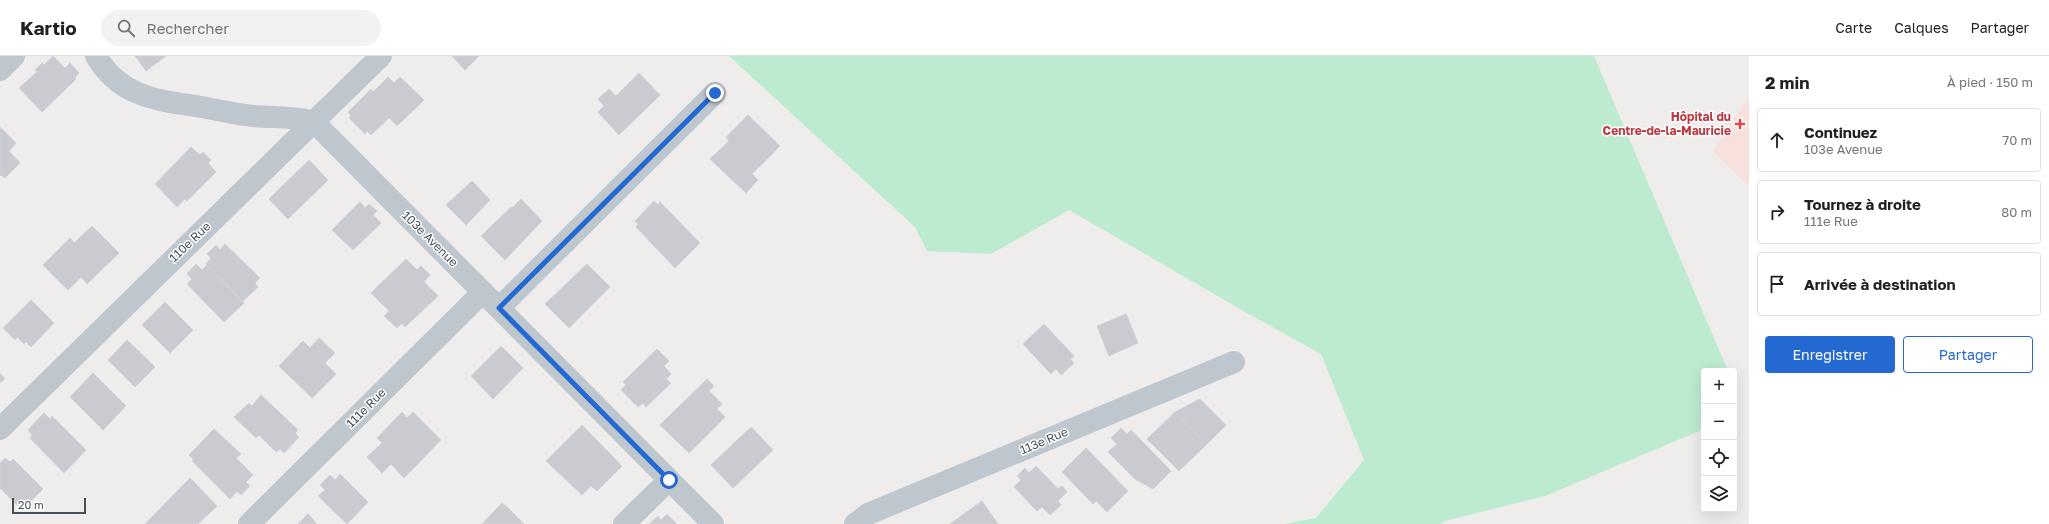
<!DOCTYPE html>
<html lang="fr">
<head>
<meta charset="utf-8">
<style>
	body { margin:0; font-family:"Golos Text",sans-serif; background:#f2f2f2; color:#202124 }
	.controls { position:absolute; right:12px; bottom:12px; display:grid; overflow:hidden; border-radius:4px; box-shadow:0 4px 16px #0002 }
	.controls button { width:36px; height:36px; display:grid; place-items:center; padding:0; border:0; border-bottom:1px solid #e0e0e0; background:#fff; color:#202124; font:20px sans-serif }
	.scale { position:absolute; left:12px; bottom:10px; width:74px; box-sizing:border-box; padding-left:4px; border:2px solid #464f58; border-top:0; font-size:11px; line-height:14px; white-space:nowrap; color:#464f58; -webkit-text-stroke:3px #fff; paint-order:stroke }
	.stop { position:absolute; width:12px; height:12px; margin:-9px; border:3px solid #2468d1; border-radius:50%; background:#fff }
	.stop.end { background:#2468d1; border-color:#fff; box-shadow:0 1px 4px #0008 }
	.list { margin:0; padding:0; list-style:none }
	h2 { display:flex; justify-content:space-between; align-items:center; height:52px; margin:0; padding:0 16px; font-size:17px }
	h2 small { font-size:13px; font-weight:400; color:#757577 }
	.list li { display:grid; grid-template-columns:26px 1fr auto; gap:12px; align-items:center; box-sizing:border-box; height:64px; margin:0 8px 8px; padding:0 8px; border:1px solid #e0e0e0; border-radius:4px }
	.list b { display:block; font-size:15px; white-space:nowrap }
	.list p { margin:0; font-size:13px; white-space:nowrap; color:#757577 }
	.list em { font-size:13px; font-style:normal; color:#757577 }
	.actions { display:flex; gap:8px; padding:12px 16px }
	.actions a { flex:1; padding:9px 0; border:1px solid #2468d1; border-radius:4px; text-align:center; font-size:14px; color:#2468d1 }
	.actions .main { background:#2468d1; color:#fff }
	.icon { flex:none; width:22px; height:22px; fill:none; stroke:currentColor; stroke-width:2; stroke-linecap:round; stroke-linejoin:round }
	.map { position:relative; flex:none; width:1749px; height:468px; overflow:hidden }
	header { display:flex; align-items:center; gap:24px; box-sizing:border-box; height:56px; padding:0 20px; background:#fff; border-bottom:1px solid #e0e0e0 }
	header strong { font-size:19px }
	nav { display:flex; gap:22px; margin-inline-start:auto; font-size:14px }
	.search { width:280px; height:36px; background:#f2f2f2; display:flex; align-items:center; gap:10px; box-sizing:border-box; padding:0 14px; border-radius:22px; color:#757577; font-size:15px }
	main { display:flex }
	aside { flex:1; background:#fff }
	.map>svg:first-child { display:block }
	.medical { fill:#f8e0dd }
	.green { fill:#bcebd0 }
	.building { fill:#cacbd1; stroke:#d0d2d8 }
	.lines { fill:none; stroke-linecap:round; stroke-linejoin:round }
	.minor { stroke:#bec6ce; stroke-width:22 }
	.route { stroke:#2468d1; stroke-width:5 }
	.health-dot { fill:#e0444e; stroke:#fff; stroke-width:1.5 }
	.labels { text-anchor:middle; stroke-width:3; stroke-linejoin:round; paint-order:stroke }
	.health-label { font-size:12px; font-weight:bold; fill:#be3a42; stroke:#fff; text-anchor:end }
	.street-label { font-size:12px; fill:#464f58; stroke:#fff }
</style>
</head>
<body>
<header>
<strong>Kartio</strong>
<div class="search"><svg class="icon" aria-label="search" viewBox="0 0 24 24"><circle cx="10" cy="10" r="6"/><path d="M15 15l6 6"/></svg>Rechercher</div>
<nav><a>Carte</a><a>Calques</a><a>Partager</a></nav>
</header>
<main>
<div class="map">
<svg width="1749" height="468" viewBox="0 0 1749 468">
	<rect width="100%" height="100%" fill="#efecec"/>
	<!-- medical -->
	<path class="medical" d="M1749,41v89l-36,-35z"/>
	<!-- green -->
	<path class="green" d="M729,0h865l134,315h-24v58l-159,67 -100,25 -4,3h-157l32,-6 48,-58 -43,-106 -74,-41 -178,-103 -78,44 -64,-3 -12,-24z"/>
	<!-- building -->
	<g class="building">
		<path d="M53,0l12,12 5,-5 9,10 -4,4 1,2 -34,33 -23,-24 18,-16 -2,-2 7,-7 2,2z"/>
		<path d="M135,0h31l-20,15z"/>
		<path d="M452,0h27l-14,14z"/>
		<path d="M639,17l21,22 -41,40 -21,-23 6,-6 -6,-7 11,-10 7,7z"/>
		<path d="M388,21l6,6 6,-6 24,23 -27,26 -8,-8 -18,17 -4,-4 -2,3 -16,-16 2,-2 -3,-4 23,-23 2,3z"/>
		<path d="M748,59l32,31 -28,28 6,6 -12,13 -36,-34 19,-18 -3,-4z"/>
		<path d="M0,71l16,16 -7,8 11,12 -15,15 -5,-3z"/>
		<path d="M191,91l9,8 3,-3 8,8 -3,3 8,9 -29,29 -2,-2 -8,8 -22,-23z"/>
		<path d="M309,104l19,20 -40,39 -19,-20z"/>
		<path d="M472,125l18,19 -24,25 -20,-20z"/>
		<path d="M521,143l21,22 -37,39 -24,-24 30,-29 1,1z"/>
		<path d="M654,145l4,4 2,-3 40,41 -25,25 -39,-41 2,-3 -3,-3z"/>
		<path d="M360,146l5,6 4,-4 8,7 -4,4 8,8 -28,27 -21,-20z"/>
		<path d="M92,170l27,27 -32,31 -6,-7 -13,13 -25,-25 27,-27 4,5z"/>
		<path d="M225,188l35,34 -5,5 3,4 -15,14 -37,-37 5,-6 -4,-4 9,-9 4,5z"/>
		<path d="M406,203l11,11 4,-4 9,9 -6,7 14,14 -33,31 -3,-4 -5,5 -13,-12 5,-5 -18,-18z"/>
		<path d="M196,208l6,6 5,-5 37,38 -20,19 -37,-38 5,-5 -5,-5z"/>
		<path d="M587,208l23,23 -41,41 -24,-24z"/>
		<path d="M31,244l23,23 -23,24 -5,-5 -2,2 -7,-7 -2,3 -12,-12z"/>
		<path d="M165,246l28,28 -23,23 -28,-28z"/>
		<path d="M1126,258l12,29 -29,13 -12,-30z"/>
		<path d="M1044,268l30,32 -4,3 4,4 -13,12 -5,-6 -5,5 -28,-30z"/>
		<path d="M319,282l16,15 -10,10 11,11 -24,24 -33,-32 24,-25 7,7z"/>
		<path d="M127,284l28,27 -20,20 -27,-27z"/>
		<path d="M501,290l22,22 -30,31 -22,-23z"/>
		<path d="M657,293l12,12 -5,5 7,8 -5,5 5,4 -25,24 -3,-4 -5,4 -17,-17 5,-5 -3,-3z"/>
		<path d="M0,317l5,6 -5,4z"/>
		<path d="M93,317l33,33 -23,24 -33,-33z"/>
		<path d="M707,323l7,7 -5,5 13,13 -5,5 8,8 -36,36 -29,-28z"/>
		<path d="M261,339l37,35 -3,3 4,4 -15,16 -4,-4 -4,3 -17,-17 -3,3 -22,-21 15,-14 3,3z"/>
		<path d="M1200,343l26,26 -20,20 -31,-33z"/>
		<path d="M402,356l5,6 6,-6 28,28 -37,38 -13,-14 -9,9 -15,-16 15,-14 -5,-5z"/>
		<path d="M1175,356l31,33 -27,26 -32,-32z"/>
		<path d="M44,357l6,6 2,-3 34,34 -22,23 -34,-35 2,-3 -4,-5z"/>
		<path d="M582,369l40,41 -25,25 -6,-5 -9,9 -36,-34z"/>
		<path d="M751,371l22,23 -40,38 -22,-23z"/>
		<path d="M1121,372l6,6 4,-4 40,41 -18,18 -18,-10 -27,-27 9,-8 -6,-6z"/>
		<path d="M214,373l27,25 -5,4 17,17 -7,7 4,4 -9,9 -4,-4 -7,8 -38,-38 2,-1 -5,-5z"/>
		<path d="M1086,392l42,43 -21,21 -11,-11 -3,3 -31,-32z"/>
		<path d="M5,402l5,4 3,-3 30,30 -21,21 -22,-22v-25z"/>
		<path d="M1036,410l22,23 4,-3 5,6 -9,9 3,4 -11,10 -8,-8 -5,4 -23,-24 7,-7 -4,-4 8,-8 4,5z"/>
		<path d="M340,418l28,28 -21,22 -29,-28 7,-6 -5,-5 10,-10 5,5z"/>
		<path d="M190,422l27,28 -19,18h-53z"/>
		<path d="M982,445l16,23h-48z"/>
		<path d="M502,447l5,4 17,17h-42z"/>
		<path d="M308,458l9,10h-19z"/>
		<path d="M667,458l10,10h-28l9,-8 3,4z"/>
	</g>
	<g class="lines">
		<!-- minor -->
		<g class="minor">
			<path d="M96,0c25,42 62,44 105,51 17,3 35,7 52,9 21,2 40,0 61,6l399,402"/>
			<path d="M0,14l14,-14"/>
			<path d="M499,252l216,-215"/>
			<path d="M0,373l381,-373"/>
			<path d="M249,468l234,-232"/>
			<path d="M624,468l45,-44"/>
			<path d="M855,468l13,-10 366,-152"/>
		</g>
	</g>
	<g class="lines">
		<!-- route -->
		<path class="route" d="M669,424l-170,-172 216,-215"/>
	</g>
	<!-- markers -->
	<path class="health-dot" d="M1738 62h4v4h4v4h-4v4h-4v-4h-4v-4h4z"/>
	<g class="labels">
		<!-- health labels -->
		<g class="health-label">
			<text x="1731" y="65">Hôpital du<tspan x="1731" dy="14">Centre-de-la-Mauricie</tspan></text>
		</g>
		<!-- street labels -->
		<g class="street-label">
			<text transform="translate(430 183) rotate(45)" y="4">103e Avenue</text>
			<text transform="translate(190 186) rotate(-44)" y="4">110e Rue</text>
			<text transform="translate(366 352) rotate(-45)" y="4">111e Rue</text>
			<text transform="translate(1044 385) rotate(-23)" y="4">113e Rue</text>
		</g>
	</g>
</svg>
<div class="controls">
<button>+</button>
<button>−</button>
<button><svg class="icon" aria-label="locate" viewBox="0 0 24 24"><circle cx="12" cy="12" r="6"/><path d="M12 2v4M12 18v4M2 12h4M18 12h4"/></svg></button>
<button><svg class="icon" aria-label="layers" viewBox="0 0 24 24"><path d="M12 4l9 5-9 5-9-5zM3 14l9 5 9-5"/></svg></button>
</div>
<div class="scale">20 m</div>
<div class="stop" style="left:669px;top:424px"></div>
<div class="stop end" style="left:715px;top:37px"></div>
</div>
<aside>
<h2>2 min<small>À pied · 150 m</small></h2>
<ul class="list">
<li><svg class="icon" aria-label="ahead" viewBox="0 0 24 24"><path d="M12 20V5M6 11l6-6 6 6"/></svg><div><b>Continuez</b><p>103e Avenue</p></div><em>70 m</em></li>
<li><svg class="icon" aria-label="right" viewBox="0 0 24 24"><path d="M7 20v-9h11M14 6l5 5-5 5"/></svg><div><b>Tournez à droite</b><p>111e Rue</p></div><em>80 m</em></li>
<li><svg class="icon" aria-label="arrive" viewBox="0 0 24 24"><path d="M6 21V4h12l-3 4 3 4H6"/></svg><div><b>Arrivée à destination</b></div></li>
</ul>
<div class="actions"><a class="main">Enregistrer</a><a>Partager</a></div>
</aside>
</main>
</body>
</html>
